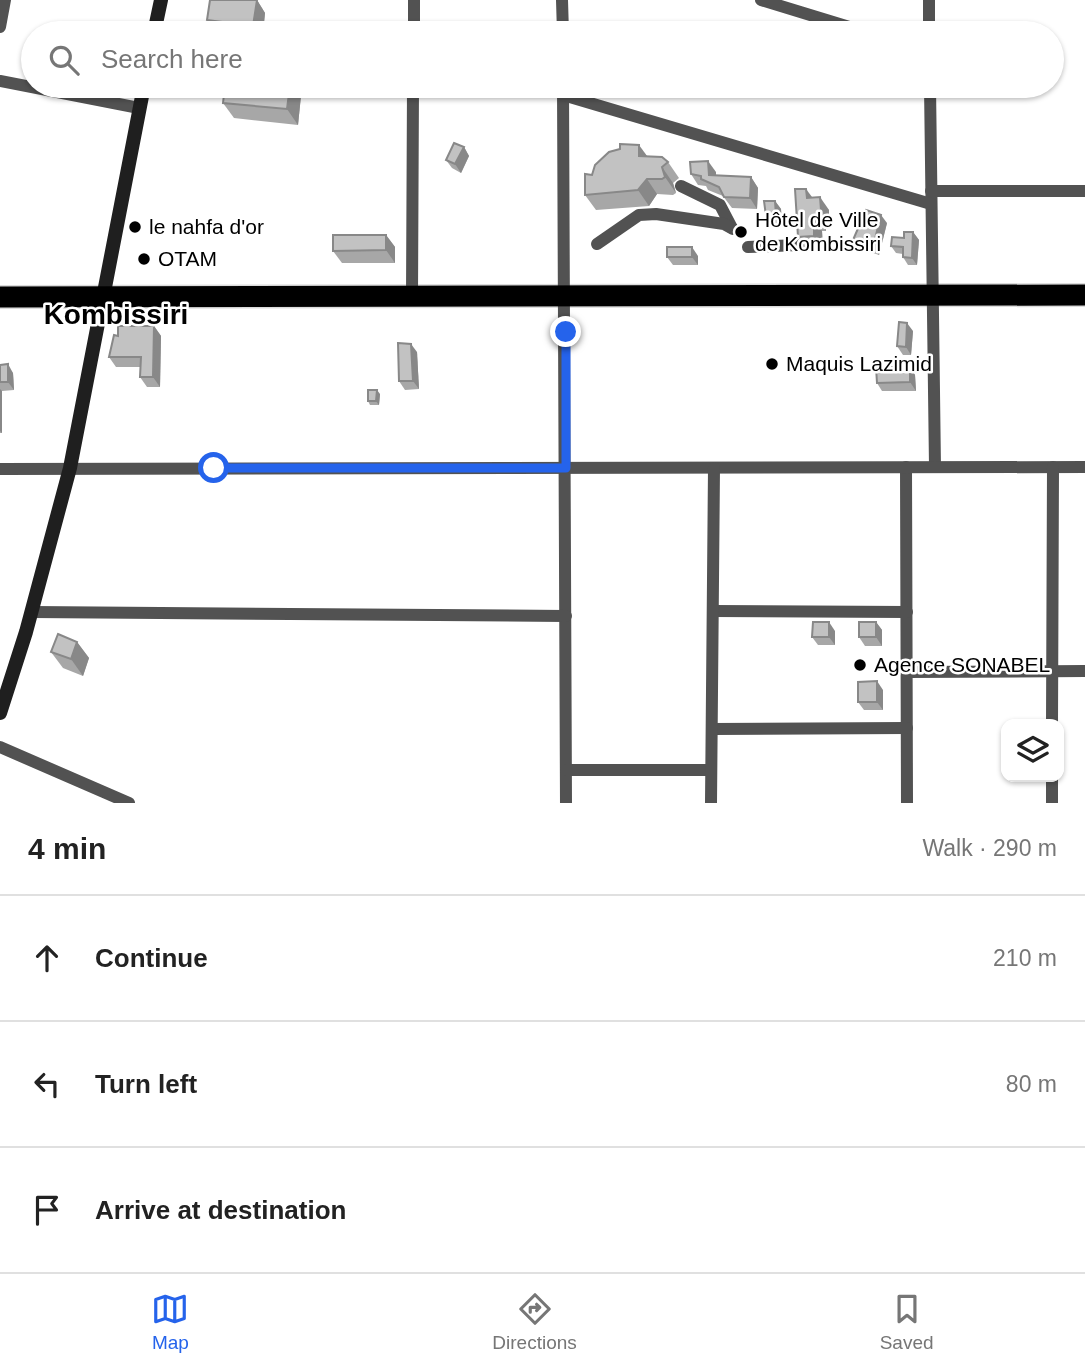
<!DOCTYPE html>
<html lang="en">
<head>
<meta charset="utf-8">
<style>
	body { margin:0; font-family:Arial,sans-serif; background:#f6f6f6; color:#222 }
	.controls { position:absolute; right:21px; bottom:21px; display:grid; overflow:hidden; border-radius:14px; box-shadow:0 2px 5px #0004 }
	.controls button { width:63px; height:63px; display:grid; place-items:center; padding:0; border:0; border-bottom:2px solid #e0e0e0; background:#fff; color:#222; font:35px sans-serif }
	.stop { position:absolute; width:21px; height:21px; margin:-16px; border:5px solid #2563eb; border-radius:50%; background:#fff }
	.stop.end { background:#2563eb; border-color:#fff; box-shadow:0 2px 7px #0008 }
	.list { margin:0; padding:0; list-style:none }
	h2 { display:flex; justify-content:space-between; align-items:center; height:91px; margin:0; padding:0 28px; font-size:30px }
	h2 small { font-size:23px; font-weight:400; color:#767676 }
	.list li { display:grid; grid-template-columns:46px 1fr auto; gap:21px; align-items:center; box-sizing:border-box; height:126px; padding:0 28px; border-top:2px solid #e0e0e0 }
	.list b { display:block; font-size:26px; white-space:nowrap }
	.list em { font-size:23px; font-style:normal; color:#767676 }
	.icon { flex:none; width:38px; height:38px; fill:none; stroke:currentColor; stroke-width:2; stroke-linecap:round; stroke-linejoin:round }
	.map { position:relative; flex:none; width:1085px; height:803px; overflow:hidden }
	.search { position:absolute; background:#fff; box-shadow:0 2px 5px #0004; left:21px; right:21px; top:21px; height:77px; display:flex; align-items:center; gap:18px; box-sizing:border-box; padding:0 24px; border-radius:38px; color:#767676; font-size:26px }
	.sheet { height:469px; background:#fff }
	nav { display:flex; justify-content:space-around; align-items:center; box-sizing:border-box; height:98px; border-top:2px solid #e0e0e0; background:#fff; font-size:19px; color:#767676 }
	nav a { display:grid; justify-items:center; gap:4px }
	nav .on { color:#2563eb }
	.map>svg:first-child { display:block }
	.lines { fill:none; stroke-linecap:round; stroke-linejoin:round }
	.highway-casing { stroke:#dbdbdb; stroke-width:24 }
	.street { stroke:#525252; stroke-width:12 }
	.secondary { stroke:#1f1f1f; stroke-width:14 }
	.highway { stroke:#000; stroke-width:21 }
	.wall { fill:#a7a7a7 }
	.shaded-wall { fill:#888 }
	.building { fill:#c2c2c2; stroke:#888; stroke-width:2 }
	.route { stroke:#2563eb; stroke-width:9 }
	.poi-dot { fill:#000; stroke:#fff; stroke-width:2.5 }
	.labels { text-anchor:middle; stroke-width:5; stroke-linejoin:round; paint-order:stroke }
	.poi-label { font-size:21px; fill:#000; stroke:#fff; text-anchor:start }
	.district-label { font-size:28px; font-weight:bold; fill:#000; stroke:#fff }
</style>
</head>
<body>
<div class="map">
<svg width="1085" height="803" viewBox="0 0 1085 803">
	<rect width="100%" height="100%" fill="#fff"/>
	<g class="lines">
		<defs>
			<path id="highway" d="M0,297l1085,-2"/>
		</defs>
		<!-- highway casing -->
		<use href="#highway" class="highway-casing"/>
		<!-- street -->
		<g class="street">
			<path d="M562,0l1,33"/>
			<path d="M761,0l108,33"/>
			<path d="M0,27l5,-27"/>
			<path d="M414,33v-33"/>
			<path d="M929,33v-33"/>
			<path d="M0,81l139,27"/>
			<path d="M563,86l3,717"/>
			<path d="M930,86l5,381"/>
			<path d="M563,95l368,109"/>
			<path d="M681,186l39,19 12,23"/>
			<path d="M931,191h154"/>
			<path d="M597,244l42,-29 17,-1 68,10 9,5"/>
			<path d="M748,247l51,-2"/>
			<path d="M412,296l1,-210"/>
			<path d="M906,467l1,336"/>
			<path d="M0,469l1085,-2"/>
			<path d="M713,611l194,1"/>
			<path d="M32,612l534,4"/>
			<path d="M907,672l178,-1"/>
			<path d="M1052,724l1,-257"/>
			<path d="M712,729l195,-1"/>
			<path d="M0,747l129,56"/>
			<path d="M566,770h145"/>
			<path d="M711,803l3,-335"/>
			<path d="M1052,803v-26"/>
		</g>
		<!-- secondary -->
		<g class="secondary">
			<path d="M154,33l7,-33"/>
			<path d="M0,713l26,-81 44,-164 74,-382"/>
		</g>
		<!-- highway -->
		<use href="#highway" class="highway"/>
	</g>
	<!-- wall -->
	<g class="wall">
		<path d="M257,0l8,13 -2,20 -47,-1 -9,-12z"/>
		<path d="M225,86h77l-4,39 -64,-7 -11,-15z"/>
		<path d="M464,147l5,9 -8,17 -9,-5 -6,-8z"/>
		<path d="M647,156l21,6 11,16 -6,5 3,10 -3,2 -16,-1 -8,12 -53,4 -11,-15 7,-20z"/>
		<path d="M716,172v3l35,2 7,11 -1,21 -25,-1 -9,-12 -15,-6 -2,-4 -8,-1 -7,-11z"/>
		<path d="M812,197l17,13v13h-3v8h-4l1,18h-16l-9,-12z"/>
		<path d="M775,201l6,8 1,15 -11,1 -5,-9z"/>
		<path d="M887,223l-8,32 -20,-7 -6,-8z"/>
		<path d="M913,232l6,8 -2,25h-9l-5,-8v-3l-7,-1 -5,-7z"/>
		<path d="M386,235l9,12v16h-53l-9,-12z"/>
		<path d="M698,256v9h-25l-6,-8z"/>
		<path d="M154,326l7,10 -1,51h-13l-7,-10 1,-10h-25l-7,-10 9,-21z"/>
		<path d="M913,331l-2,24h-8l-6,-9z"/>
		<path d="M417,352l2,37 -14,1 -6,-9z"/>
		<path d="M0,365l13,8 1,17 -12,1v42h-2z"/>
		<path d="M910,367l5,8 1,16h-34l-5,-8z"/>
		<path d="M380,394l-1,11h-9l-2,-4z"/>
		<path d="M876,622l6,8v16h-17l-6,-9z"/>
		<path d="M835,631v14h-17l-6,-8z"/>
		<path d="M77,642l12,16 -6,18 -20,-8 -12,-16z"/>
		<path d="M883,690v20h-19l-6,-8z"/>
	</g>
	<!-- shaded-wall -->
	<g class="shaded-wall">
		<path d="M257,0l8,13 -2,20h-5l-5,-7z"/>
		<path d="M290,86h12l-4,39 -11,-16z"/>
		<path d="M639,145l11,15 -11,-4z"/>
		<path d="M464,147l5,9 -8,17 -6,-9z"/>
		<path d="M708,161l8,11v14l-7,-11z"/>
		<path d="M662,167l11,16 3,10 -11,-16z"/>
		<path d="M751,177l7,11 -1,21 -7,-11z"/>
		<path d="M647,179l10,15 -8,12 -11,-16z"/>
		<path d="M806,189l9,12 -8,-3z"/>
		<path d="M820,197l9,13v13l-8,-13z"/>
		<path d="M775,201l6,8 1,15 -6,-8z"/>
		<path d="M817,211l9,12v8l-9,-13z"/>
		<path d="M881,215l6,8 -8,32 -6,-8z"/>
		<path d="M814,218l8,13 1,18 -9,-13z"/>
		<path d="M913,232l6,8 -2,25 -5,-7z"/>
		<path d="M386,235l9,12v16l-9,-13z"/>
		<path d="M692,247l6,9v9l-6,-8z"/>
		<path d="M907,323l6,8 -2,24 -5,-8z"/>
		<path d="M154,326l7,10 -1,51 -7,-10z"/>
		<path d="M411,344l6,8 2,37 -6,-8z"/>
		<path d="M8,364l5,9 1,17 -6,-8z"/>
		<path d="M910,367l5,8 1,16 -6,-9z"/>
		<path d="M0,389l2,2v42l-2,-2z"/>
		<path d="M377,390l3,4 -1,11 -3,-4z"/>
		<path d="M829,622l6,9v14l-6,-8z"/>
		<path d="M876,622l6,8v16l-6,-9z"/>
		<path d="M77,642l12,16 -6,18 -12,-17z"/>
		<path d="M877,681l6,9v20l-6,-8z"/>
	</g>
	<!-- building -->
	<g class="building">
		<path d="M210,0h47l-4,26 -46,-6z"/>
		<path d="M326,27l12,3 -1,3h-12z"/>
		<path d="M225,86h65l-3,23 -64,-6z"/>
		<path d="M454,143l10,4 -9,17 -9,-4z"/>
		<path d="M620,144l19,1v11l23,1 6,5 -6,5 3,10 -3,2h-15l-9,11 -53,5v-21l7,1 3,-10 14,-13 11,-3z"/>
		<path d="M708,161l1,14 42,2 -1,21 -26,-1 -5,-10 -18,-8v-3l-10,-2 -1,-12z"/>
		<path d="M795,189h11l1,9 13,-1 1,13 -4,1v7h-3v18l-16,1z"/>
		<path d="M764,201h11l1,15h-10z"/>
		<path d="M866,210l15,5 -8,32 -20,-7z"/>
		<path d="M904,232h9l-1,26 -9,-1v-10l-12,-1 1,-9 12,1z"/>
		<path d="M333,235h53v15l-53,1z"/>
		<rect x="667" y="247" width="25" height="10"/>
		<path d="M899,322l8,1 -1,24 -9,-1z"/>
		<path d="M118,326h36l-1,51h-13l1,-20h-32l5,-22 4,1z"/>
		<path d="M398,343l13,1 2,37h-14z"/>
		<path d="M8,364v18h-8v-17z"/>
		<path d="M876,367h34v15l-33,1z"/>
		<path d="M368,390h9l-1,11h-8z"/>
		<path d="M813,622h16v15h-17z"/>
		<rect x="859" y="622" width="17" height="15"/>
		<path d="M58,634l19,8 -6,17 -20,-7z"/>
		<path d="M877,681v21h-19v-20z"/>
	</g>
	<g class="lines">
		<!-- route -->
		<path class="route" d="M214,468h352v-136"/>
	</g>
	<!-- markers -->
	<g class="poi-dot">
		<circle cx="135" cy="227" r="7"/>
		<circle cx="741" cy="232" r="7"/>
		<circle cx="144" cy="259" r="7"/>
		<circle cx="772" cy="364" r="7"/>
		<circle cx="860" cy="665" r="7"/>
	</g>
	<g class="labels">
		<!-- poi labels -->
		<g class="poi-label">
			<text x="755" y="227">Hôtel de Ville<tspan x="755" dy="24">de Kombissiri</tspan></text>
			<text x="149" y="234">le nahfa d'or</text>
			<text x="158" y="266">OTAM</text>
			<text x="786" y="371">Maquis Lazimid</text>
			<text x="874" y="672">Agence SONABEL</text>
		</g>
		<!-- district labels -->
		<g class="district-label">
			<text x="116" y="324">Kombissiri</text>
		</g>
	</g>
</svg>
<div class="controls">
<button><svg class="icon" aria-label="layers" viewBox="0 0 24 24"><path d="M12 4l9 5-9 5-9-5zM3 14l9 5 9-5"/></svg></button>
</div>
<div class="stop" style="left:214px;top:468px"></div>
<div class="stop end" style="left:566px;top:332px"></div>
<div class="search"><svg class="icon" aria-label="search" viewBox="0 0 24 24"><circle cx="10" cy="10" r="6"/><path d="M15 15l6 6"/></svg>Search here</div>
</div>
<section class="sheet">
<h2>4 min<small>Walk · 290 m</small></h2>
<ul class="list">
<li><svg class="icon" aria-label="ahead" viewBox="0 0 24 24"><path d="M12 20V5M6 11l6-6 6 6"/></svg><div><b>Continue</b></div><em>210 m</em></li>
<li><svg class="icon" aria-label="left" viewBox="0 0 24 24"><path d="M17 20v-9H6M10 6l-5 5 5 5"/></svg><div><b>Turn left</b></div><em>80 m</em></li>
<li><svg class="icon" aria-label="arrive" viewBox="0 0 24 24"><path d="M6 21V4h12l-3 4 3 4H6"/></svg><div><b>Arrive at destination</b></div></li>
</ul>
</section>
<nav>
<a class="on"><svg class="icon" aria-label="map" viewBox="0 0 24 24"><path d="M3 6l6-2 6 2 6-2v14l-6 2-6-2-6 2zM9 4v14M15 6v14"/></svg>Map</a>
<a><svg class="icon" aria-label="directions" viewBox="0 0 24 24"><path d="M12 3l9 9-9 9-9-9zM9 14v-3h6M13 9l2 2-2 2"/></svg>Directions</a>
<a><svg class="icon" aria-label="saved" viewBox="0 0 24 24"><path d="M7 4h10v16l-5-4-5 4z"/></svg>Saved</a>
</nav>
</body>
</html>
